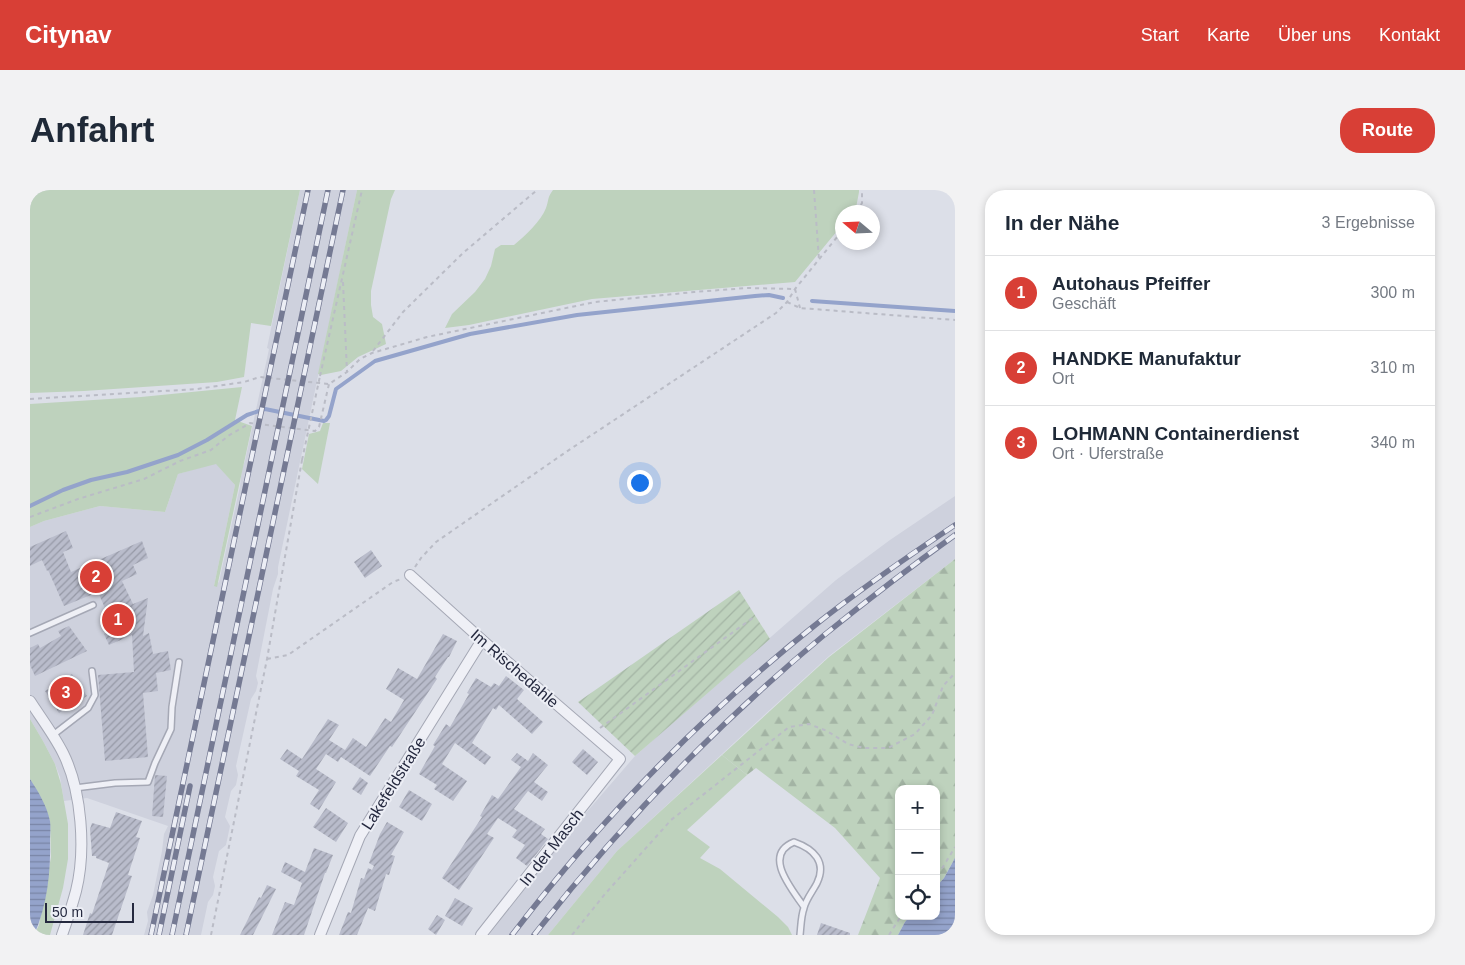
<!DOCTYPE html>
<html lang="de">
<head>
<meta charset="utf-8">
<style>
	body { margin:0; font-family:Helvetica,sans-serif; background:#f2f2f3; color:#1f2937 }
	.controls { position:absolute; right:15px; bottom:15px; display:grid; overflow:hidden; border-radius:10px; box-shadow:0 2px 8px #0003 }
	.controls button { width:45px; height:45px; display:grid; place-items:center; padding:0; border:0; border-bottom:1px solid #e0e1e3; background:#fff; color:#1f2937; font:25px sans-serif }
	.compass { position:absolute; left:805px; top:15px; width:45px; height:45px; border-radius:50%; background:#fff; box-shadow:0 2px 8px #0003; rotate:289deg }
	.scale { position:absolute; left:15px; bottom:12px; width:89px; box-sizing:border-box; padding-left:5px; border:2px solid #25293f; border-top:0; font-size:14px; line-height:18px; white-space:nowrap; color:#25293f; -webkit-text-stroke:4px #eceef5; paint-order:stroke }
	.you { position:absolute; left:609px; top:292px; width:18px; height:18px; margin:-12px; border:4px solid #fff; border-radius:50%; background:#1a73e8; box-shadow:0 0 0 8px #1a73e833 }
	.badge { display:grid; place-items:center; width:32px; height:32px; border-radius:50%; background:#d83f36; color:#fff; font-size:16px; font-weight:700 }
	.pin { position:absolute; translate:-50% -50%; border:2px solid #fff; box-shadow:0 1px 5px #0006 }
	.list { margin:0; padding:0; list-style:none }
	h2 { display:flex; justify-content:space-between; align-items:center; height:65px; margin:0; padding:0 20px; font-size:21px }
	h2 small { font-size:16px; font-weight:400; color:#747a83 }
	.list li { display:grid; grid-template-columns:32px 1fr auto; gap:15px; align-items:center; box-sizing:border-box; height:75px; padding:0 20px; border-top:1px solid #e0e1e3 }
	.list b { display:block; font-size:19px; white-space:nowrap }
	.list p { margin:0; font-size:16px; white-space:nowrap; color:#747a83 }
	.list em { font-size:16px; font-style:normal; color:#747a83 }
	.icon { flex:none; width:28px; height:28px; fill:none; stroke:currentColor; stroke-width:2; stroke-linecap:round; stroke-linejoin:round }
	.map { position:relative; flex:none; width:925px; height:745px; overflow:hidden; border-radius:20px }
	header { display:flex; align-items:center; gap:30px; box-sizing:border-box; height:70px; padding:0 25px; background:#d83f36; color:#fff }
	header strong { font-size:24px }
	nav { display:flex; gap:28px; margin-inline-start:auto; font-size:18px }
	.intro { display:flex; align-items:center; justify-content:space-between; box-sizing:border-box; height:120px; padding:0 30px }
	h1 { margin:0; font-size:35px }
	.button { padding:12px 22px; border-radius:20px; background:#d83f36; color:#fff; font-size:18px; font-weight:700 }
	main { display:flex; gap:30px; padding:0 30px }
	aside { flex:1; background:#fff; border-radius:20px; box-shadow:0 2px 8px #0003 }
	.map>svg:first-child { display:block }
	.built { fill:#ced1dd }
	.grass { fill:#bed2bd }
	.forest { fill:url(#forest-firs) }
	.garden { fill:url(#garden-furrows) }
	.water { fill:url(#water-rules) }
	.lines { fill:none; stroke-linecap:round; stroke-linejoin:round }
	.stream { stroke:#94a3cb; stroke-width:4 }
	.building { fill:url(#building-hatch) }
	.lane-casing { stroke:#a5a8b5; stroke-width:8 }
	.street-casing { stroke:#a5a8b5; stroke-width:12 }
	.path { stroke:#babcc6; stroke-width:2; stroke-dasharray:4 4; stroke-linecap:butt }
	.lane { stroke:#eff0f6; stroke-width:5 }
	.street { stroke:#eff0f6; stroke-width:10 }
	.rail-casing { stroke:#757a93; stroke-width:5.5 }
	.rail { stroke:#eceef5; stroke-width:4; stroke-dasharray:11; stroke-linecap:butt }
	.path-bridge { stroke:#babcc6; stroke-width:2; stroke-dasharray:4 4; stroke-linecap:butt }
	.labels { text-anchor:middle; stroke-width:4; stroke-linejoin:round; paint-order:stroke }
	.street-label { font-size:16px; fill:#25293f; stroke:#eceef5 }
</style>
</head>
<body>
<header>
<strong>Citynav</strong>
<nav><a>Start</a><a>Karte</a><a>Über uns</a><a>Kontakt</a></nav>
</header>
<div class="intro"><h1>Anfahrt</h1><a class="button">Route</a></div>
<main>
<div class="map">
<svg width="925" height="745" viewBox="0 0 925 745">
	<defs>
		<pattern id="forest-firs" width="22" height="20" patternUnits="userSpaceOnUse" patternTransform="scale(1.25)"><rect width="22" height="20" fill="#bed2bd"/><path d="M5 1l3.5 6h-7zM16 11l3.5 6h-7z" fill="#a3b4a4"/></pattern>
		<pattern id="garden-furrows" width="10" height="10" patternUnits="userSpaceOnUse" patternTransform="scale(1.25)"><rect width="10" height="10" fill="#bed2bd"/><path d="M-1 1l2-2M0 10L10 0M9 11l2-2" fill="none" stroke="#a3b4a4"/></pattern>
		<pattern id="water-rules" width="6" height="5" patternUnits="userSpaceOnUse" patternTransform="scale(1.25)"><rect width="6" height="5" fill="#94a3cb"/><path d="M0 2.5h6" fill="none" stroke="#7985a6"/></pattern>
		<pattern id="building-hatch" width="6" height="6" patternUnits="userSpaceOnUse" patternTransform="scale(1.25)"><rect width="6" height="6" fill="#b9bccb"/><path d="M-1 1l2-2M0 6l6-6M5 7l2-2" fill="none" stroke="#9699a6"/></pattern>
	</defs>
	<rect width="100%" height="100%" fill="#dcdfe8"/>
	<!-- built -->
	<g class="built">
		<path d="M270,0h57l-79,377v7l-5,15 -17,87 2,7 -2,8 -5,8 -15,67 2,9 -2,10 -5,6 -6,26 5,9 -4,19 -7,6 -6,26 2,9 -2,9 -5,7 -7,33h-57l4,-14 -1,-9 6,-17 9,-44 2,-17 4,-8 -81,-28 -23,3 -4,-24 -5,-13 -12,-23 -13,-22v-192l14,-6 56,-15 65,6 13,-38 38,-11 19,22 -21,101 5,-4 21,-96 2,-17 3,-8 24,-112 -2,-1z"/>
		<path d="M925,306v63l-126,97 -68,62 -144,133 -69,84h-59l71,-92 75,-87 201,-176 54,-40z"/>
	</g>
	<!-- grass -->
	<g class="grass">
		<path d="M0,0h270l-29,136 -20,-3 -7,54 -27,5 -133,9 -54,2z"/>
		<path d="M327,0h38l-4,9 -20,92v14l2,12 9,7 4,20 -28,13 -17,14 -20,4 -3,-1z"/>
		<path d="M523,0h306v2l-3,16 -4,4h-10v13l-47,57 -203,17 -123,26 -24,3 7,-14 23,-22 10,-13 6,-13 4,-17 6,-4h13c11,-9 27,-24 32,-37 3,-8 1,-10 7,-18z"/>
		<path d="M212,197l-7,33 17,6 -35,161 -3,-1 21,-101 -19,-21 -38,10 -13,38 -65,-6 -56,15 -14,6v-123l111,-7z"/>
		<path d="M293,233h7l-12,61 -16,-15 7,-35 11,-3z"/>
		<path d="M0,529l13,22 12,23 6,20 7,40v35l-5,29 -13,47h-16l5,-10 12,-68 -1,-36 -8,-21 -12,-21z"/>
		<path d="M692,565l25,20 -60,55 23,17 -10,11 20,11 58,48 10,10 4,8h-244l69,-84z"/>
	</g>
	<!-- forest -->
	<path class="forest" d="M925,369v299l-11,20 -8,9v-98h-37v127h11l-5,6 -7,13h-40l22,-57 -45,-50 -79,-60 -9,7 -25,-20 107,-98z"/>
	<!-- garden -->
	<path class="garden" d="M709,400l31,49 -135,117 -57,-54z"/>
	<!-- water -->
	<g class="water">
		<path d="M0,589c8,12 17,27 20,42 1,6 0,13 0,19 1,32 -3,66 -16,95h-4z"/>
		<path d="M925,668v77h-57l7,-13 5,-6h26v-29l8,-9z"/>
	</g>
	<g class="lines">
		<!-- stream -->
		<g class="stream">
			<path d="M782,111l143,10"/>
			<path d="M0,316l33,-16 28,-10 36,-8 51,-17 29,-15 40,-25 18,-6 59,12 2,-1 3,-4 7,-27 39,-28 95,-27 107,-19 178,-19 14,-1 14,3"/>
		</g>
	</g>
	<!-- building -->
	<g class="building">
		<path d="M36,341l7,17 -10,4 8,20 71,-31 6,17 -15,7 4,9 -15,7 11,23 15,-6 -5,38 6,-3 4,21 15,-3 3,19 -15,3 2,18 -15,2 5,64 -43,4 -7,-86 36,-3 -2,-37 -23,10 -5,-11 10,-5 -16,-37 -34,14 -16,-36 -1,1 -5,-11 -12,6v-19z"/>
		<path d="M341,360l11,16 -17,12 -11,-16z"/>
		<path d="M39,436l18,25 -52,25 -5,-11v-17l8,-4 2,4 21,-12 -3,-5z"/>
		<path d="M413,444l14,7 -8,16h-1l-13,20 2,2 -45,68 -2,-1 -20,30 -29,-19 -3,5 -12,-8 -10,15 20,13 -17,28 -9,-6 9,-14 -23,-14 3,-5 -19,-12 7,-10 15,10 26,-40 11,6 -10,15 16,10 8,-12 13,9 19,-29 6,4 13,-22 -18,-11 12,-21 19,11z"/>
		<path d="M42,484l15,22 -28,17 -14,-22z"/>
		<path d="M476,486l18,14 -7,9 26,23 -11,12 -33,-29 -3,5 -3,-2 -21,35 19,14 -6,8 -30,-22 -13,21 25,17 -14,20 -19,-12 3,-4 -18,-11 16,-28 -2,-1 13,-21 4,3 19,-33 -2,-1 9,-15 15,9 3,-4 5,3z"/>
		<path d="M553,559l15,13 -11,13 -15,-13z"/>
		<path d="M487,563l11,8 5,-8 15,12 -14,17 14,10 -6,9 -14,-10 -14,18 31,20 -4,5 7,5 -21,27 -11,-8 9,-13 -13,-8 5,-7 -19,-12 -11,16 7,4 -35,52 -17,-12 40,-61 -2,-1 12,-21 6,4 23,-32 -10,-7z"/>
		<path d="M125,585l12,1 -4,41 -11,-1z"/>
		<path d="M330,587l8,6 -7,12 -9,-6z"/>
		<path d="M379,600l23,14 -10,17 -23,-14z"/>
		<path d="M296,618l22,15 -12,19 -23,-15z"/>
		<path d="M86,622l26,9 -6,16 4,1 -12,37 4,1 -20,59h-29l7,-22 2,1 17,-51 -13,-5v-2h-4l-2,-27 2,-6 18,5z"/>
		<path d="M357,632l17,10 -13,23 4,1 -6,19 -3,-1 -11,37 -7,-3 -11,27h-18l9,-23 3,1 10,-35 3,1 4,-11 4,2 2,-4 -5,-3 11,-29z"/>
		<path d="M284,658l19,7 -7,18h-1l-21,62h-32l13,-33 9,3 8,-22 -21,-11 4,-10 20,10z"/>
		<path d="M237,695l9,4 -23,46h-13l19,-38 2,1z"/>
		<path d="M425,708l18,10 -11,18 -17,-10z"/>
		<path d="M407,725l8,5 -9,15 -8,-6z"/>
		<path d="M791,733l29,10v2h-33z"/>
	</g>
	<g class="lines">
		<defs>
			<g id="lane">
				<path d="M0,443l63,-28"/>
				<path d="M23,545l35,-27 7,-13 -3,-24"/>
				<path d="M45,598l40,-5 33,-1 7,-19 16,-34 1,-22 7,-45"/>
				<path d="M770,745c1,-9 1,-19 4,-27 2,-9 9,-17 13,-25 10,-21 -3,-34 -23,-41 -32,13 -2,47 10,65"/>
			</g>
			<g id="street">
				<path d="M380,385l72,65 138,119 -139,176"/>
				<path d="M0,511c11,17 24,34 33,52 19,38 23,98 13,138 -4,15 -9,30 -14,44"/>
				<path d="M290,745l40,-99 122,-196"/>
			</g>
		</defs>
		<!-- lane casing -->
		<use href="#lane" class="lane-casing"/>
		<!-- street casing -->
		<use href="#street" class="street-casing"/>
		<!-- path -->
		<g class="path">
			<path d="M784,0l5,70"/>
			<path d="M827,22l5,-9v-13"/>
			<path d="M313,92l4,90"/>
			<path d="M765,99l5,19"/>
			<path d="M757,112l13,6 155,12"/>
			<path d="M343,161l30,-39 60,-59 74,-63"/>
			<path d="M290,186l42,-186"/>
			<path d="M0,209l167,-10 47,-7 16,-5 69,7 18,-12 13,-13 12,-6 55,-16 168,-35 99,-10 53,-4 48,1"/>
			<path d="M0,327l48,-18 66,-20 36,-18 31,-11 17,-14 22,-13 65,8 4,-4 10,-43"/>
			<path d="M385,377l6,-9 15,-16 130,-90 210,-139 11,-11 8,-13 47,-58"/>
			<path d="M237,469l21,-4 105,-73 8,-3"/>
			<path d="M570,538l154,-111"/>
			<path d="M906,684l7,-7 12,-20"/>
			<path d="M181,745l56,-276 35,-199"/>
			<path d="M542,745l33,-41 66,-74 118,-93 20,-3 18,7 21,13 16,4h24l27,-14 17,-19 11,-29 12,-13"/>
			<path d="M859,745l12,-19"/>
		</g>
		<!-- lane -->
		<use href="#lane" class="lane"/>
		<!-- street -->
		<use href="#street" class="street"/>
		<defs>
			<g id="rail">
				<path d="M121,745l157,-745"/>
				<path d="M129,745l31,-149"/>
				<path d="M142,745l156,-745"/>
				<path d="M156,745l157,-745"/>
				<path d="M482,745c87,-114 189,-219 302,-309 45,-36 93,-69 141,-101"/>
				<path d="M504,745c85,-109 182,-210 289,-299 43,-35 87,-69 132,-101"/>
			</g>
		</defs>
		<!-- rail casing -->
		<use href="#rail" class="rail-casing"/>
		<!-- rail -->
		<use href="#rail" class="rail"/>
		<!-- path-bridge -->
		<path class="path-bridge" d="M272,270l18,-84"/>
	</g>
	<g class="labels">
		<!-- street labels -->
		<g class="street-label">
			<text transform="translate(485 478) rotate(41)" y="6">Im Rischedahle</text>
			<text transform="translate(363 593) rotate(-58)" y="6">Lakefeldstraße</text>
			<text transform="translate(521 657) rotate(-52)" y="6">In der Masch</text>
		</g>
	</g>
</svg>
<div class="controls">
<button>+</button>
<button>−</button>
<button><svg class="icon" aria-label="locate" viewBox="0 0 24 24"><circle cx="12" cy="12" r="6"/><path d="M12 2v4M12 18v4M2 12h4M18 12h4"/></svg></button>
</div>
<svg class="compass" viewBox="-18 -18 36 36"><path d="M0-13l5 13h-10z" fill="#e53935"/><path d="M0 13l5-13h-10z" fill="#747a83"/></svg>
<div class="scale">50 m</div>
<div class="you"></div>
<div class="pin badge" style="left:88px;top:430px">1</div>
<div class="pin badge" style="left:66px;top:387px">2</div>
<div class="pin badge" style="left:36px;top:503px">3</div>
</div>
<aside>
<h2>In der Nähe<small>3 Ergebnisse</small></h2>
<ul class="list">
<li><span class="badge">1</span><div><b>Autohaus Pfeiffer</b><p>Geschäft</p></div><em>300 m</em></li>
<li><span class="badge">2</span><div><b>HANDKE Manufaktur</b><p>Ort</p></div><em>310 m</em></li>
<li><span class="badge">3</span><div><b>LOHMANN Containerdienst</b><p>Ort · Uferstraße</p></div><em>340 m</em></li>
</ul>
</aside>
</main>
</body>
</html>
